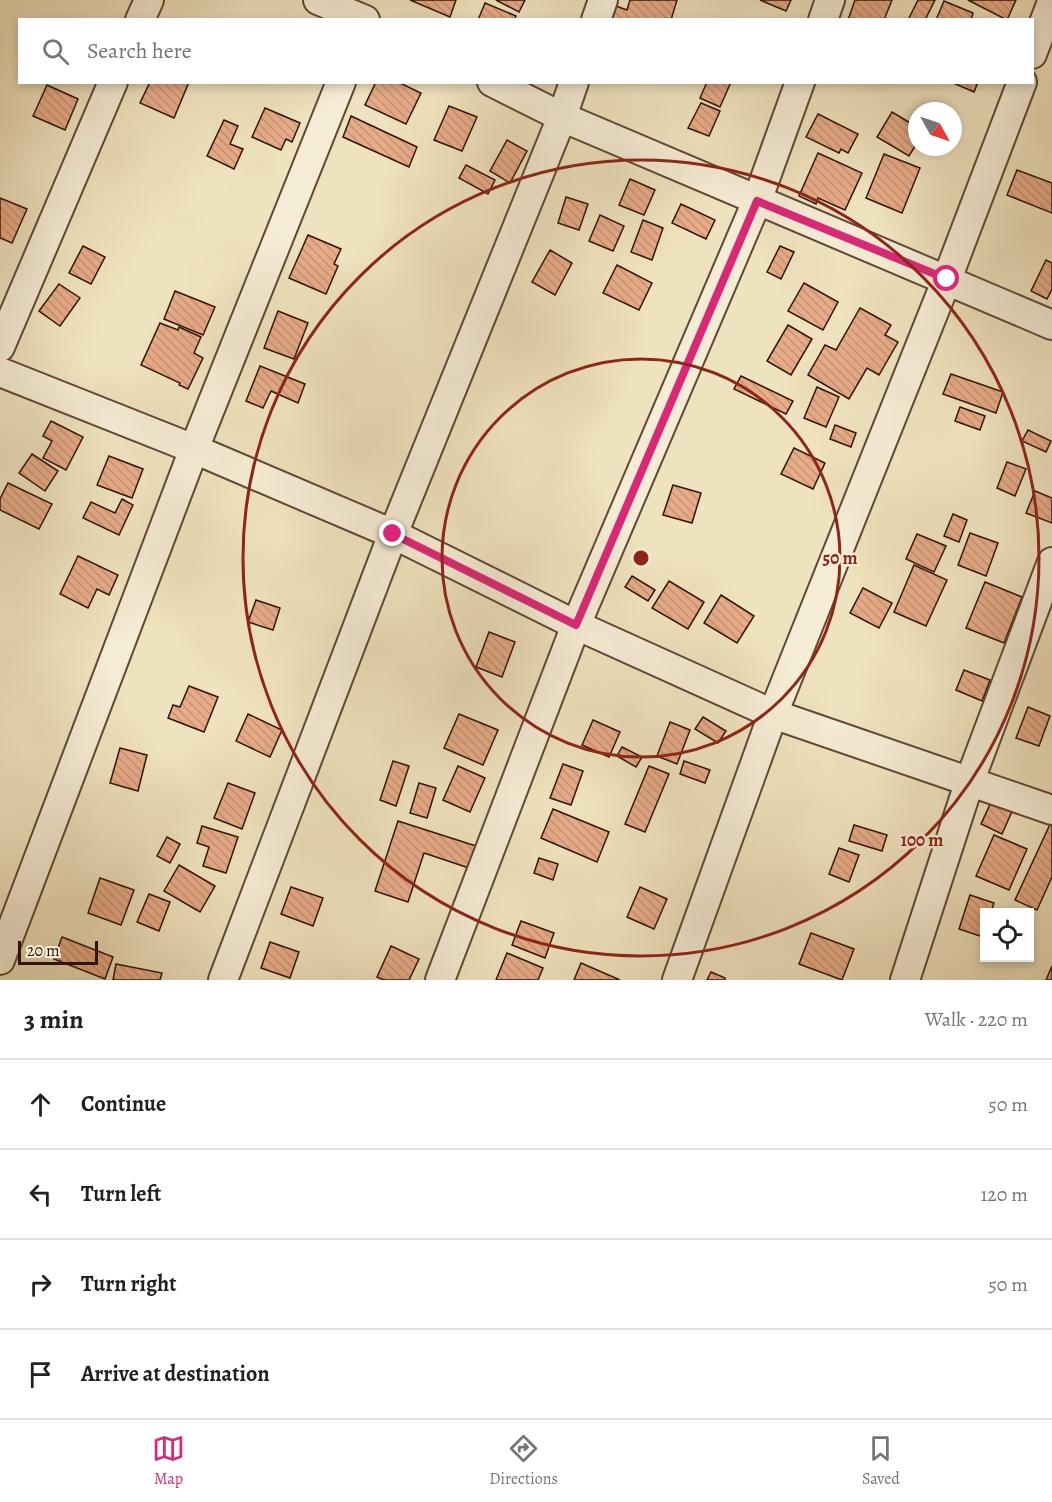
<!DOCTYPE html>
<html lang="en">
<head>
<meta charset="utf-8">
<style>
	body { margin:0; font-family:Alegreya,serif; background:#f2f2f2; color:#202124 }
	.controls { position:absolute; right:18px; bottom:18px; display:grid; overflow:hidden; border-radius:0px; box-shadow:0 3px 9px #0003 }
	.controls button { width:54px; height:54px; display:grid; place-items:center; padding:0; border:0; border-bottom:2px solid #e0e0e0; background:#fff; color:#202124; font:30px sans-serif }
	.compass { position:absolute; left:908px; top:102px; width:54px; height:54px; border-radius:50%; background:#fff; box-shadow:0 3px 9px #0003; rotate:130deg }
	.scale { position:absolute; left:18px; bottom:15px; width:80px; box-sizing:border-box; padding-left:6px; border:3px solid #301406; border-top:0; font-size:16px; line-height:21px; white-space:nowrap; color:#301406; -webkit-text-stroke:4px #f5ecd5; paint-order:stroke }
	.stop { position:absolute; width:18px; height:18px; margin:-14px; border:4px solid #db2777; border-radius:50%; background:#fff }
	.stop.end { background:#db2777; border-color:#fff; box-shadow:0 2px 6px #0008 }
	.list { margin:0; padding:0; list-style:none }
	h2 { display:flex; justify-content:space-between; align-items:center; height:78px; margin:0; padding:0 24px; font-size:26px }
	h2 small { font-size:20px; font-weight:400; color:#757577 }
	.list li { display:grid; grid-template-columns:39px 1fr auto; gap:18px; align-items:center; box-sizing:border-box; height:90px; padding:0 24px; border-top:2px solid #e0e0e0 }
	.list b { display:block; font-size:22px; white-space:nowrap }
	.list em { font-size:20px; font-style:normal; color:#757577 }
	.icon { flex:none; width:33px; height:33px; fill:none; stroke:currentColor; stroke-width:2; stroke-linecap:round; stroke-linejoin:round }
	.map { position:relative; flex:none; width:1052px; height:980px; overflow:hidden }
	.search { position:absolute; background:#fff; box-shadow:0 3px 9px #0003; left:18px; right:18px; top:18px; height:66px; display:flex; align-items:center; gap:15px; box-sizing:border-box; padding:0 21px; border-radius:0px; color:#757577; font-size:22px }
	.sheet { height:438px; background:#fff }
	nav { display:flex; justify-content:space-around; align-items:center; box-sizing:border-box; height:84px; border-top:2px solid #e0e0e0; background:#fff; font-size:16px; color:#757577 }
	nav a { display:grid; justify-items:center; gap:3px }
	nav .on { color:#db2777 }
	.map>svg:first-child { display:block }
	.building { fill:url(#building-back-hatch); stroke:#301406; stroke-width:1.5 }
	.lines { fill:none; stroke-linecap:round; stroke-linejoin:round }
	.minor-casing { stroke:#604834; stroke-width:32 }
	.minor { stroke:#f5ecd5; stroke-width:28 }
	.route { stroke:#db2777; stroke-width:8 }
	.ring { fill:none; stroke:#8f2418; stroke-width:3 }
	.centre { fill:#8f2418; stroke:#f5ecd5; stroke-width:3 }
	.ring-label { font-size:18px; text-anchor:middle; font-weight:bold; fill:#8f2418; stroke:#f5ecd5; stroke-width:5; stroke-linejoin:round; paint-order:stroke }
</style>
</head>
<body>
<div class="map">
<svg width="1052" height="980" viewBox="0 0 1052 980">
	<defs>
		<pattern id="building-back-hatch" width="6" height="6" patternUnits="userSpaceOnUse" patternTransform="scale(1.5)"><rect width="6" height="6" fill="#e6ab87"/><path d="M-1 5l2 2M0 0l6 6M5-1l2 2" fill="none" stroke="#c69273"/></pattern>
	</defs>
	<rect width="100%" height="100%" fill="#efe2be"/>
	<filter id="stains"><feTurbulence type="fractalNoise" baseFrequency=".00333" numOctaves="4"/><feColorMatrix values="0 0 0 0 .2 0 0 0 0 .09 0 0 0 0 .02 0 0 0 .5 -.17"/></filter>
	<radialGradient id="worn" r=".72"><stop offset=".6" stop-color="#630" stop-opacity="0"/><stop offset="1" stop-color="#630" stop-opacity=".3"/></radialGradient>
	<!-- building -->
	<g class="building">
		<path d="M410,0h46l-6,17z"/>
		<path d="M496,0h29l-6,12z"/>
		<path d="M630,0h47l-6,20h-59l4,-14 11,4z"/>
		<path d="M760,0h31l-5,11z"/>
		<path d="M855,0h37l-8,20h-36z"/>
		<path d="M918,0h17l-10,20h-17z"/>
		<path d="M968,0h48l-9,20z"/>
		<path d="M944,1l29,12 -2,7h-35z"/>
		<path d="M485,3l31,13 -2,4h-36z"/>
		<path d="M150,82h39l-15,36 -34,-15z"/>
		<path d="M376,82h22l23,11 -15,31 -41,-19z"/>
		<path d="M707,82h24l-11,25 -20,-9z"/>
		<path d="M951,82h27l-4,10z"/>
		<path d="M47,85l31,14 -13,31 -32,-14z"/>
		<path d="M701,103l19,8 -11,25 -21,-8z"/>
		<path d="M449,106l28,11 -15,34 -28,-11z"/>
		<path d="M265,108l35,15 -8,19 -6,-3 -5,11 -29,-13z"/>
		<path d="M892,112l25,15v16l-8,13 -32,-19z"/>
		<path d="M818,114l40,20 -10,19 -7,-4 -2,4 -33,-16z"/>
		<path d="M351,116l66,31 -8,20 -66,-30z"/>
		<path d="M224,120l14,6 -8,18 13,5 -9,20 -27,-13z"/>
		<path d="M507,140l20,11 -17,32 -20,-12z"/>
		<path d="M818,153l44,20 -17,37 -27,-12 -2,6 -17,-8z"/>
		<path d="M884,154l36,14 -18,45 -36,-15z"/>
		<path d="M466,165l29,15 -7,14 -29,-16z"/>
		<path d="M1017,170l35,13v30l-45,-18z"/>
		<path d="M630,179l25,11 -11,25 -25,-10z"/>
		<path d="M566,197l22,7 -9,26 -21,-7z"/>
		<path d="M0,198l27,11 -15,34 -12,-5z"/>
		<path d="M681,204l34,16 -9,19 -34,-16z"/>
		<path d="M600,215l24,11 -11,25 -24,-10z"/>
		<path d="M643,220l20,8 -11,32 -21,-8z"/>
		<path d="M308,235l33,14 -7,15 4,2 -12,28 -37,-16z"/>
		<path d="M83,246l22,11 -14,27 -22,-11z"/>
		<path d="M780,246l14,6 -13,27 -14,-7z"/>
		<path d="M550,250l22,13 -17,32 -23,-13z"/>
		<path d="M1046,260l6,3v26l-5,10 -16,-8z"/>
		<path d="M617,265l35,18 -13,27 -36,-17z"/>
		<path d="M804,283l34,19 -15,28 -35,-19z"/>
		<path d="M59,284l21,14 -20,28 -21,-15z"/>
		<path d="M175,291l40,16 -12,28 -39,-16z"/>
		<path d="M860,308l31,17 -6,10 13,7 -19,33 -12,-7 -18,31 -41,-24 17,-30 11,5z"/>
		<path d="M278,311l30,12 -14,36 -30,-11z"/>
		<path d="M160,323l18,7 1,-3 22,10 -7,16 9,5 -15,31 -9,-4 1,-2 -39,-18z"/>
		<path d="M788,325l24,14 -21,36 -24,-14z"/>
		<path d="M260,366l45,18 -7,19 -27,-12 -8,17 -17,-7z"/>
		<path d="M951,374l52,18 -7,21 -53,-19z"/>
		<path d="M741,376l52,25 -7,13 -52,-25z"/>
		<path d="M817,387l22,10 -13,30 -22,-9z"/>
		<path d="M960,407l25,9 -5,14 -25,-9z"/>
		<path d="M51,421l32,16 -17,33 -23,-12 9,-17 -9,-5z"/>
		<path d="M835,425l21,8 -5,14 -21,-8z"/>
		<path d="M1028,430l23,11 -5,11 -24,-11z"/>
		<path d="M794,448l31,15 -12,26 -32,-15z"/>
		<path d="M32,454l26,17 -13,20 -26,-18z"/>
		<path d="M109,456l34,13 -11,29 -35,-13z"/>
		<path d="M1007,462l19,7 -11,27 -18,-8z"/>
		<path d="M8,483l44,21 -13,25 -39,-19v-11z"/>
		<path d="M673,485l28,8 -9,30 -29,-8z"/>
		<path d="M1035,491l17,7v25l-26,-10z"/>
		<path d="M122,499l11,6 -14,30 -36,-17 8,-16 24,11z"/>
		<path d="M953,514l14,6 -8,22 -15,-6z"/>
		<path d="M970,533l28,10 -12,33 -28,-11z"/>
		<path d="M917,534l29,12 -12,26 -28,-13z"/>
		<path d="M78,556l40,19 -9,20 -12,-6 -9,19 -28,-14z"/>
		<path d="M914,565l33,15 -21,46 -32,-14z"/>
		<path d="M632,576l23,14 -7,11 -23,-14z"/>
		<path d="M669,581l35,21 -16,27 -36,-21z"/>
		<path d="M985,582l37,15 -18,46 -38,-15z"/>
		<path d="M863,588l29,15 -13,25 -29,-15z"/>
		<path d="M721,595l33,21 -17,27 -33,-20z"/>
		<path d="M256,600l24,8 -7,22 -25,-8z"/>
		<path d="M489,632l26,10 -13,35 -26,-10z"/>
		<path d="M964,670l26,10 -8,21 -26,-11z"/>
		<path d="M189,686l29,11 -14,35 -36,-14 5,-13 7,2z"/>
		<path d="M1028,707l22,9 -11,30 -23,-8z"/>
		<path d="M248,714l34,16 -12,27 -34,-16z"/>
		<path d="M459,714l39,16 -15,35 -39,-17z"/>
		<path d="M703,717l23,14 -8,12 -23,-14z"/>
		<path d="M593,720l27,12 -11,25 -27,-12z"/>
		<path d="M670,722l20,8 -13,34 -20,-8z"/>
		<path d="M622,747l20,10 -6,10 -19,-11z"/>
		<path d="M120,748l27,7 -9,36 -28,-8z"/>
		<path d="M393,761l16,5 -13,40 -16,-6z"/>
		<path d="M684,761l26,9 -5,13 -25,-9z"/>
		<path d="M563,764l20,7 -12,34 -21,-7z"/>
		<path d="M458,766l27,12 -15,34 -27,-12z"/>
		<path d="M649,766l20,8 -24,58 -20,-8z"/>
		<path d="M228,783l27,10 -13,36 -28,-11z"/>
		<path d="M419,783l17,5 -9,30 -17,-5z"/>
		<path d="M993,798l21,9 -12,27 -21,-10z"/>
		<path d="M553,809l56,23 -12,30 -56,-24z"/>
		<path d="M1052,820v57l-15,33 -22,-10z"/>
		<path d="M398,821l78,25 -7,22 -45,-15 -16,49 -33,-11z"/>
		<path d="M854,825l33,10 -5,16 -33,-10z"/>
		<path d="M202,826l36,11 -12,36 -23,-7 6,-19 -12,-4z"/>
		<path d="M994,835l33,14 -18,41 -33,-14z"/>
		<path d="M167,837l13,7 -10,19 -13,-7z"/>
		<path d="M839,848l20,7 -10,27 -20,-8z"/>
		<path d="M539,858l19,6 -5,16 -19,-7z"/>
		<path d="M179,865l36,21 -15,26 -36,-21z"/>
		<path d="M100,878l34,12 -13,35 -33,-12z"/>
		<path d="M291,887l32,11 -10,28 -32,-12z"/>
		<path d="M640,887l27,12 -13,30 -27,-12z"/>
		<path d="M149,894l21,8 -11,29 -22,-9z"/>
		<path d="M970,895l24,8 -3,9h-7l-1,25 -24,-8z"/>
		<path d="M521,921l33,12 -9,25 -33,-13z"/>
		<path d="M811,933l43,16 -12,31 -43,-16z"/>
		<path d="M62,937l51,20 -8,22 -51,-20z"/>
		<path d="M270,942l29,10 -9,26 -29,-10z"/>
		<path d="M391,946l28,13 -10,21h-25l-7,-3z"/>
		<path d="M507,953l36,15 -5,12h-42z"/>
		<path d="M581,963l39,17h-46z"/>
		<path d="M116,964l46,9 -2,7h-47z"/>
		<path d="M1052,966v14h-6z"/>
		<path d="M711,972l14,6v2h-18z"/>
	</g>
	<g class="lines">
		<defs>
			<g id="minor">
				<path d="M318,0l47,20"/>
				<path d="M140,20l9,-20"/>
				<path d="M596,20l7,-20"/>
				<path d="M823,20l7,-20"/>
				<path d="M1032,54l20,-52"/>
				<path d="M492,82l70,35 490,208"/>
				<path d="M0,347l113,-265"/>
				<path d="M0,372l194,77 199,85 183,91 197,89 279,96"/>
				<path d="M0,960l194,-511 147,-367"/>
				<path d="M223,980l170,-446 169,-417 12,-35"/>
				<path d="M440,980l136,-355 181,-424 43,-119"/>
				<path d="M677,980l96,-266 174,-435 75,-197"/>
				<path d="M905,980l65,-200 82,-218"/>
			</g>
		</defs>
		<!-- minor casing -->
		<use href="#minor" class="minor-casing"/>
		<!-- minor -->
		<use href="#minor" class="minor"/>
	</g>
	<g class="lines">
		<!-- route -->
		<path class="route" d="M393,534l183,91 181,-424 190,78"/>
	</g>
	<!-- distance rings -->
	<g class="ring">
		<circle cx="641" cy="558" r="199"/>
		<circle cx="641" cy="558" r="398"/>
	</g>
	<circle cx="641" cy="558" r="9" class="centre"/>
	<g class="ring-label">
		<text x="840" y="564">50 m</text>
		<text x="922" y="846">100 m</text>
	</g>
	<rect width="100%" height="100%" filter="url(#stains)"/>
	<rect width="100%" height="100%" fill="url(#worn)"/>
</svg>
<div class="controls">
<button><svg class="icon" aria-label="locate" viewBox="0 0 24 24"><circle cx="12" cy="12" r="6"/><path d="M12 2v4M12 18v4M2 12h4M18 12h4"/></svg></button>
</div>
<svg class="compass" viewBox="-18 -18 36 36"><path d="M0-13l5 13h-10z" fill="#e53935"/><path d="M0 13l5-13h-10z" fill="#757577"/></svg>
<div class="scale">20 m</div>
<div class="stop" style="left:947px;top:279px"></div>
<div class="stop end" style="left:393px;top:534px"></div>
<div class="search"><svg class="icon" aria-label="search" viewBox="0 0 24 24"><circle cx="10" cy="10" r="6"/><path d="M15 15l6 6"/></svg>Search here</div>
</div>
<section class="sheet">
<h2>3 min<small>Walk · 220 m</small></h2>
<ul class="list">
<li><svg class="icon" aria-label="ahead" viewBox="0 0 24 24"><path d="M12 20V5M6 11l6-6 6 6"/></svg><div><b>Continue</b></div><em>50 m</em></li>
<li><svg class="icon" aria-label="left" viewBox="0 0 24 24"><path d="M17 20v-9H6M10 6l-5 5 5 5"/></svg><div><b>Turn left</b></div><em>120 m</em></li>
<li><svg class="icon" aria-label="right" viewBox="0 0 24 24"><path d="M7 20v-9h11M14 6l5 5-5 5"/></svg><div><b>Turn right</b></div><em>50 m</em></li>
<li><svg class="icon" aria-label="arrive" viewBox="0 0 24 24"><path d="M6 21V4h12l-3 4 3 4H6"/></svg><div><b>Arrive at destination</b></div></li>
</ul>
</section>
<nav>
<a class="on"><svg class="icon" aria-label="map" viewBox="0 0 24 24"><path d="M3 6l6-2 6 2 6-2v14l-6 2-6-2-6 2zM9 4v14M15 6v14"/></svg>Map</a>
<a><svg class="icon" aria-label="directions" viewBox="0 0 24 24"><path d="M12 3l9 9-9 9-9-9zM9 14v-3h6M13 9l2 2-2 2"/></svg>Directions</a>
<a><svg class="icon" aria-label="saved" viewBox="0 0 24 24"><path d="M7 4h10v16l-5-4-5 4z"/></svg>Saved</a>
</nav>
</body>
</html>
